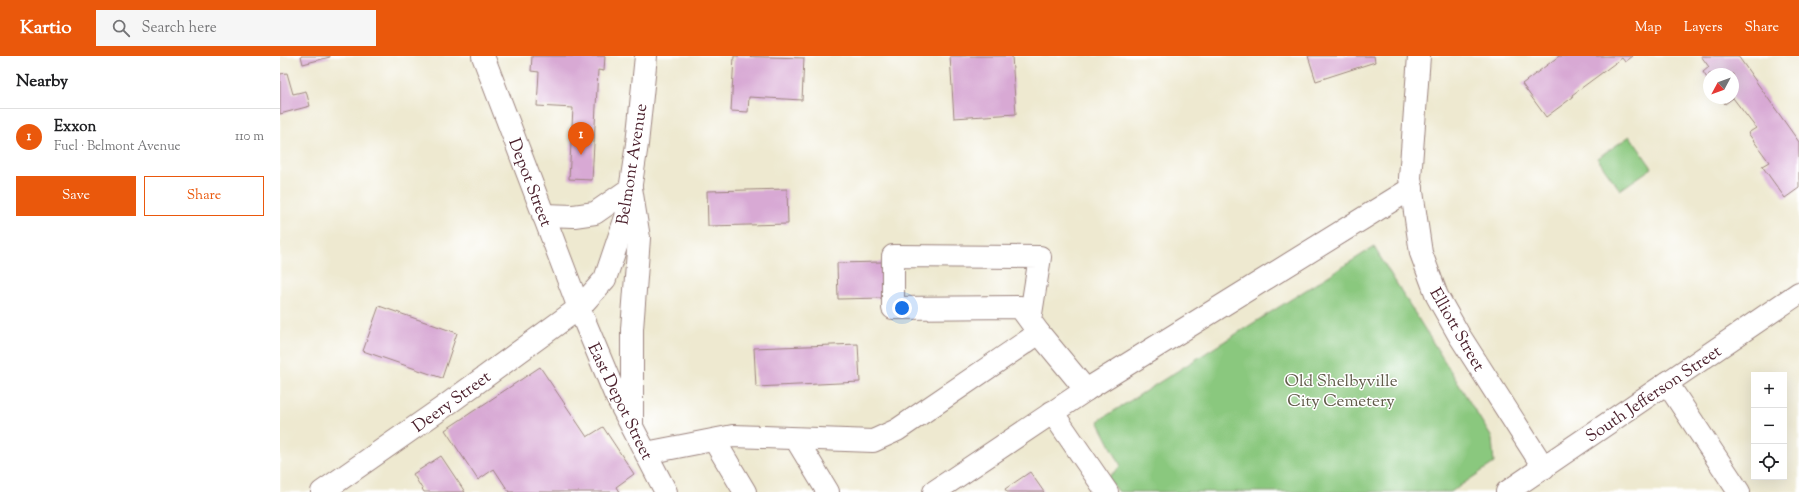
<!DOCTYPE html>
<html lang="en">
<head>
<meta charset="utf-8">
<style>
	body { margin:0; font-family:"Sorts Mill Goudy",serif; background:#f6f6f6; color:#202124 }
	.controls { position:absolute; right:12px; bottom:12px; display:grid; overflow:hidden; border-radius:0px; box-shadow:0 4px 16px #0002 }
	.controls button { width:36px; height:36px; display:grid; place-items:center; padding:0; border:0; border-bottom:1px solid #e0e0e0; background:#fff; color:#202124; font:20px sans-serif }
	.compass { position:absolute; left:1423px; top:12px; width:36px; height:36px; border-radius:50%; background:#fff; box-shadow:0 4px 16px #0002; rotate:229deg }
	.you { position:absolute; left:622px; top:252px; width:14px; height:14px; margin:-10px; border:3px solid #fff; border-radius:50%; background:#1a73e8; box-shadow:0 0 0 6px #1a73e833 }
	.badge { display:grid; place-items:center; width:26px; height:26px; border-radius:50%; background:#ea580c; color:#fff; font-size:13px; font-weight:700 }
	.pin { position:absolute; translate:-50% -33px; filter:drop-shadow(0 1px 2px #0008) }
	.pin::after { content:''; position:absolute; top:21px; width:14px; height:12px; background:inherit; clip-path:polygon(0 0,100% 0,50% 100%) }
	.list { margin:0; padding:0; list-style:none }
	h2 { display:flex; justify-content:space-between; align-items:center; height:52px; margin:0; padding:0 16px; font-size:17px }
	h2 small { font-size:13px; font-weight:400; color:#757577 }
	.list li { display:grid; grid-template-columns:26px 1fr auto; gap:12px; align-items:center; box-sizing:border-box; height:56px; padding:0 16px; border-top:1px solid #e0e0e0 }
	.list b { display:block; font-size:15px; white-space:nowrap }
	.list p { margin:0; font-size:13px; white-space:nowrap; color:#757577 }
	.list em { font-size:13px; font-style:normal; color:#757577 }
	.actions { display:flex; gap:8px; padding:12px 16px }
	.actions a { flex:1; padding:9px 0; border:1px solid #ea580c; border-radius:0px; text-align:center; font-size:14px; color:#ea580c }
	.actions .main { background:#ea580c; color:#fff }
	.icon { flex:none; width:22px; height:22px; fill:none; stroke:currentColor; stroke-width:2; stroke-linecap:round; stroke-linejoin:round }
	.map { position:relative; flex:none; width:1519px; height:436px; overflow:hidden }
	header { display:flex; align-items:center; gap:24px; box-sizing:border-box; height:56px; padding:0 20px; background:#ea580c; color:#fff }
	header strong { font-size:19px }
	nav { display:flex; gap:22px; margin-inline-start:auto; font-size:14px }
	.search { width:280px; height:36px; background:#f6f6f6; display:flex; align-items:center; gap:10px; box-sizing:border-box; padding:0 14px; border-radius:0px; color:#757577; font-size:15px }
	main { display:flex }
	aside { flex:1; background:#fff }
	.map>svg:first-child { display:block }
	.green { fill:#8ac87e; stroke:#6a7454 }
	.building { fill:#d8a9d4 }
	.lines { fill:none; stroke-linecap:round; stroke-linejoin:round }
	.minor-casing { stroke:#9c847e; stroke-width:24 }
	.major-casing { stroke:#9c847e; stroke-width:24 }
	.minor { stroke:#fff; stroke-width:22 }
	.major { stroke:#fff; stroke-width:22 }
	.labels { text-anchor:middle; stroke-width:3; stroke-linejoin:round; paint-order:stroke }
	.street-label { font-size:17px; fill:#4a1f2b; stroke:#fff }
	.park-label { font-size:17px; fill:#605a48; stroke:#fff }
</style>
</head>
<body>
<header>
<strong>Kartio</strong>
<div class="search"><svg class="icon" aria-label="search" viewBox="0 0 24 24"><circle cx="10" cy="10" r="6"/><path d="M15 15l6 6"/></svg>Search here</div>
<nav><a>Map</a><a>Layers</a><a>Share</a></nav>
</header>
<main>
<aside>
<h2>Nearby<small></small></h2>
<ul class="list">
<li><span class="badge">1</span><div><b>Exxon</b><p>Fuel · Belmont Avenue</p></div><em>110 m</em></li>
</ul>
<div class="actions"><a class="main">Save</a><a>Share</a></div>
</aside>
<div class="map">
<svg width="1519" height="436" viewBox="0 0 1519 436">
	<rect width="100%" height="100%" fill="#fff"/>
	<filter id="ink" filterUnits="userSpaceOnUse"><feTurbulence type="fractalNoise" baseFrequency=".025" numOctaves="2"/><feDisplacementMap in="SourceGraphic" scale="8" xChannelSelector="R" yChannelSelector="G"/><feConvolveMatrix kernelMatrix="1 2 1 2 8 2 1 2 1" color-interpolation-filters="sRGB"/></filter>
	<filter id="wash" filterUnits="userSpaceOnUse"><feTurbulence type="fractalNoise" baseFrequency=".012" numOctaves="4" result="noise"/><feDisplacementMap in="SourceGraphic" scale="16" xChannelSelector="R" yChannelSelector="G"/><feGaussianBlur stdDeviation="0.9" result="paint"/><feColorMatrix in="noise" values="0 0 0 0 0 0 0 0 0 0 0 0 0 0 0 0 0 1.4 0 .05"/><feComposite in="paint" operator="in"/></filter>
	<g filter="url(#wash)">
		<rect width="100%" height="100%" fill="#eee9d0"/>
		<!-- green -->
		<g class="green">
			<path d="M1350,80l22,32 -32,22 -23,-32z"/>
			<path d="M1094,191l118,191 2,25 -43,29h-332l-12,-14 14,-12 -23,-45z"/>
		</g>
		<g id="blocks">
			<!-- building -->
			<g class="building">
				<path d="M21,0h29v1l-27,7z"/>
				<path d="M252,0h73l-1,15 -6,-1 -6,110 -23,-1 4,-71 -36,-2 2,-34 -8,-1z"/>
				<path d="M454,0l70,2 -2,42 -53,-3 -1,15 -17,-1z"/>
				<path d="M670,0h62l4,58 -62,4z"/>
				<path d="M1028,0h66l1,6 -59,19z"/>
				<path d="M1279,0h74l-8,6 -3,-4 -50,37 1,2 -27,20 -24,-33z"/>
				<path d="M1421,0h37l61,86v46l-14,10 -23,-32 7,-4 -21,-29 8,-5 -23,-30v-24h-24v7l-6,-9 6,-5z"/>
				<path d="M7,17l6,21 13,-3 4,15 -30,8v-40z"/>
				<path d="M1441,42h12l-8,6z"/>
				<path d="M507,133l1,35 -80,2 -1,-35z"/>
				<path d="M602,206l1,36 -45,1 -1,-36z"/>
				<path d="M99,250l78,27 -15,45 -79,-27z"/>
				<path d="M578,288l2,38 -104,5 -2,-39z"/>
				<path d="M260,311l47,70 16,-10 31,47 -18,13 3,5h-110l-15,-23 -16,11 -33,-50z"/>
				<path d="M161,400l24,36h-41l-11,-18z"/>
				<path d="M750,416l14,20h-37l-2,-3z"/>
			</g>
		</g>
	</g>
	<g filter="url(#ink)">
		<use href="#blocks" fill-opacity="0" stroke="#9c847e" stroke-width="1"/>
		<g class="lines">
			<defs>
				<g id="minor">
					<path d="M1139,0l-9,122 11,75 16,43 22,39 85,133"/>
					<path d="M750,264l10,-63 -147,-1v52l127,-1 19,26"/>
					<path d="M1387,327l72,109"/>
					<path d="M806,334l326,-202"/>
					<path d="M772,356l55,80"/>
					<path d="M516,383l32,53"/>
					<path d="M434,384l31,52"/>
					<path d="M366,397l87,-17 140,5 24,-11 142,-97 47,57 -152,102"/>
					<path d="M42,436l123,-86 134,-98"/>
				</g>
				<g id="major">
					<path d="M203,0l96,252 36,86 51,98"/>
					<path d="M263,159l31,1 21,-3 36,-25 8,50 -7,91v95"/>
					<path d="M299,252l26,-29 21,-62 11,-73 9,-88"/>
					<path d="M1227,436l292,-199"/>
				</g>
			</defs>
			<!-- minor casing -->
			<use href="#minor" class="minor-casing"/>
			<!-- major casing -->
			<use href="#major" class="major-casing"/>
			<!-- minor -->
			<use href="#minor" class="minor"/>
			<!-- major -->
			<use href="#major" class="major"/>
		</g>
	</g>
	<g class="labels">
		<!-- street labels -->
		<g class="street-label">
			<text transform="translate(351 108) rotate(-81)" y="6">Belmont Avenue</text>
			<text transform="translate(251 126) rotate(69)" y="6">Depot Street</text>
			<text transform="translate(1178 273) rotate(60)" y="6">Elliott Street</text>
			<text transform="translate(1373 337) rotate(-34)" y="6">South Jefferson Street</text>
			<text transform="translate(171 345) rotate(-36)" y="6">Deery Street</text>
			<text transform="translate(341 345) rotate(64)" y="6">East Depot Street</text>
		</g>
		<!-- park labels -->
		<g class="park-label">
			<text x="1061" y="330">Old Shelbyville<tspan x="1061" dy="20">City Cemetery</tspan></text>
		</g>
	</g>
</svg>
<div class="controls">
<button>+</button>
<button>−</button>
<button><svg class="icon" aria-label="locate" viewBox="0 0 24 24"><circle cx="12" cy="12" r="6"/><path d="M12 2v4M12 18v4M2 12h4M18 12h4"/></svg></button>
</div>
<svg class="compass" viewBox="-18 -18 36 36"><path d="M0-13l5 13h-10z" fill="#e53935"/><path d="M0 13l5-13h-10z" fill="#757577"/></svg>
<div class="you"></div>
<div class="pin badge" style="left:301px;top:99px">1</div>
</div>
</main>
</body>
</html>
